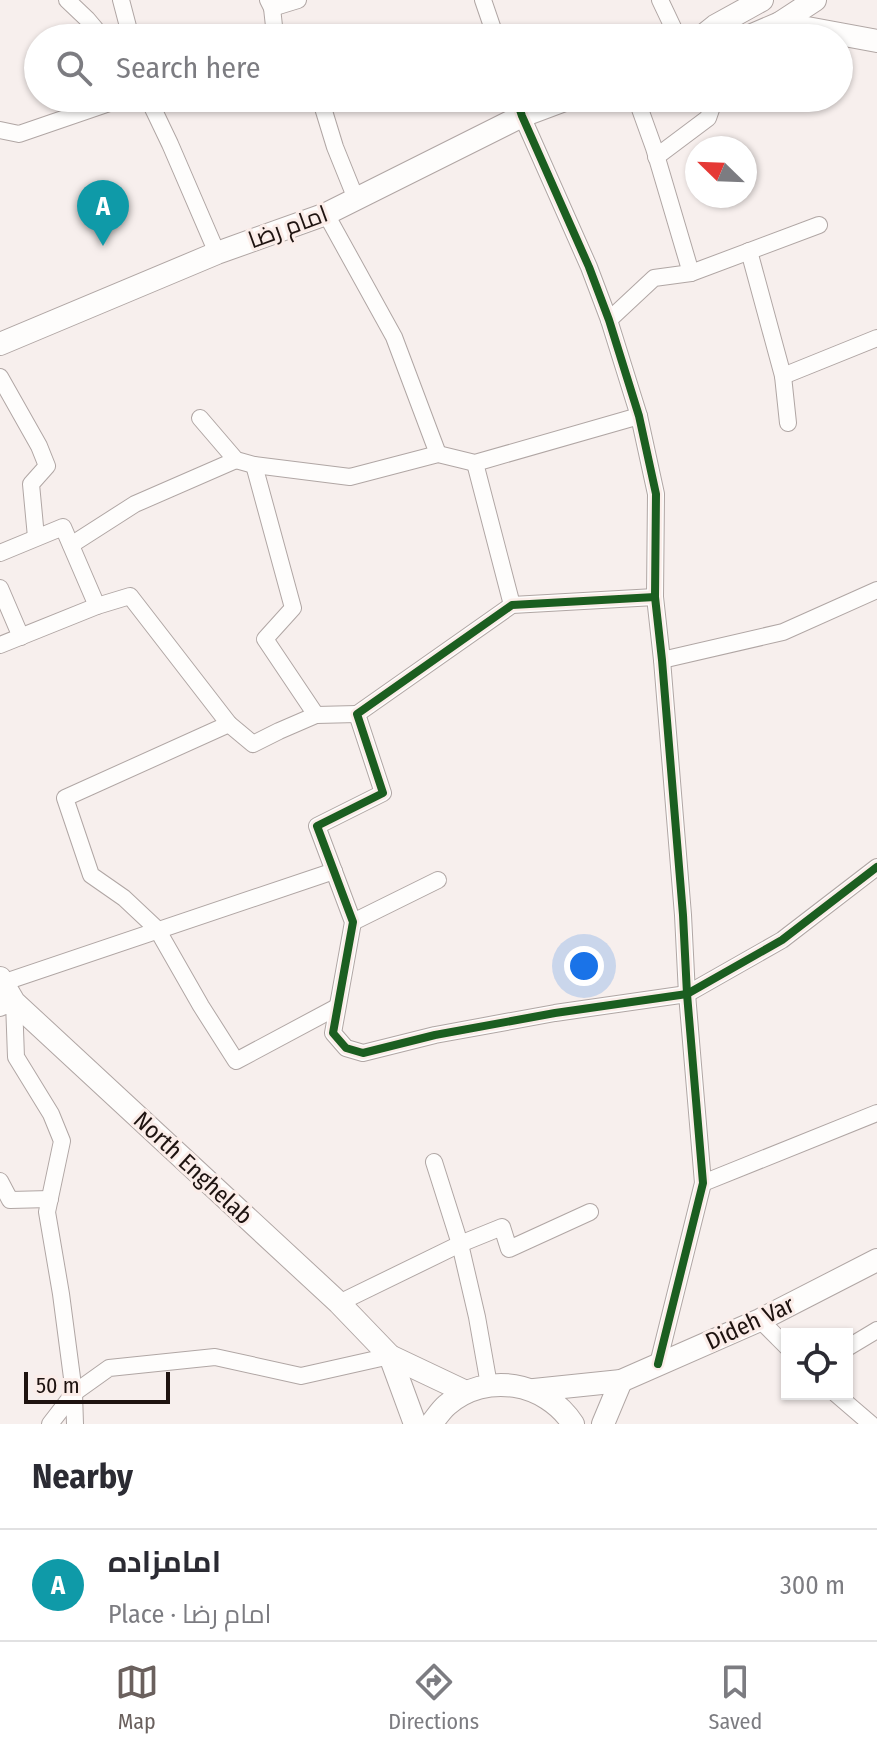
<!DOCTYPE html>
<html lang="en">
<head>
<meta charset="utf-8">
<style>
	body { margin:0; font-family:"Fira Sans Condensed",Cairo,sans-serif; background:#f7f7f7; color:#2b2b33 }
	.controls { position:absolute; right:24px; bottom:24px; display:grid; overflow:hidden; border-radius:0px; box-shadow:0 2px 6px #0004 }
	.controls button { width:72px; height:72px; display:grid; place-items:center; padding:0; border:0; border-bottom:2px solid #e1e1e2; background:#fff; color:#2b2b33; font:40px sans-serif }
	.compass { position:absolute; left:685px; top:136px; width:72px; height:72px; border-radius:50%; background:#fff; box-shadow:0 2px 6px #0004; rotate:293deg }
	.scale { position:absolute; left:24px; bottom:20px; width:146px; box-sizing:border-box; padding-left:8px; border:4px solid #1e1310; border-top:0; font-size:22px; line-height:28px; white-space:nowrap; color:#1e1310; -webkit-text-stroke:6px #fbede9; paint-order:stroke }
	.you { position:absolute; left:584px; top:966px; width:28px; height:28px; margin:-20px; border:6px solid #fff; border-radius:50%; background:#1a73e8; box-shadow:0 0 0 12px #1a73e833 }
	.badge { display:grid; place-items:center; width:52px; height:52px; border-radius:50%; background:#6a605d; color:#fff; font-size:26px; font-weight:700 }
	.pin { position:absolute; translate:-50% -66px; filter:drop-shadow(0 2px 4px #0008) }
	.pin::after { content:''; position:absolute; top:42px; width:28px; height:24px; background:inherit; clip-path:polygon(0 0,100% 0,50% 100%) }
	.list { margin:0; padding:0; list-style:none }
	h2 { display:flex; justify-content:space-between; align-items:center; height:104px; margin:0; padding:0 32px; font-size:34px }
	h2 small { font-size:26px; font-weight:400; color:#7c7c81 }
	.list li { display:grid; grid-template-columns:52px 1fr auto; gap:24px; align-items:center; box-sizing:border-box; height:112px; padding:0 32px; border-top:2px solid #e1e1e2 }
	.list b { display:block; font-size:30px; white-space:nowrap }
	.list p { margin:0; font-size:26px; white-space:nowrap; color:#7c7c81 }
	.list em { font-size:26px; font-style:normal; color:#7c7c81 }
	.icon { flex:none; width:44px; height:44px; fill:none; stroke:currentColor; stroke-width:2; stroke-linecap:round; stroke-linejoin:round }
	.map { position:relative; flex:none; width:877px; height:1424px; overflow:hidden }
	.search { position:absolute; background:#fff; box-shadow:0 2px 6px #0004; left:24px; right:24px; top:24px; height:88px; display:flex; align-items:center; gap:20px; box-sizing:border-box; padding:0 28px; border-radius:44px; color:#7c7c81; font-size:30px }
	.sheet { height:216px; background:#fff }
	nav { display:flex; justify-content:space-around; align-items:center; box-sizing:border-box; height:112px; border-top:2px solid #e1e1e2; background:#fff; font-size:22px; color:#7c7c81 }
	nav a { display:grid; justify-items:center; gap:4px }
	nav .on { color:#6a605d }
	.map>svg:first-child { display:block }
	.lines { fill:none; stroke-linecap:round; stroke-linejoin:round }
	.street-casing { stroke:#b0a6a4; stroke-width:18 }
	.secondary-casing { stroke:#b0a6a4; stroke-width:24 }
	.street { stroke:#fefdfc; stroke-width:16 }
	.secondary { stroke:#fefdfc; stroke-width:22 }
	.cycleway-casing { stroke:#fbede9; stroke-width:13 }
	.cycleway { stroke:#1b5e20; stroke-width:8 }
	.labels { text-anchor:middle; stroke-width:6; stroke-linejoin:round; paint-order:stroke }
	.street-label { font-size:24px; fill:#1e1310; stroke:#fbede9 }
</style>
</head>
<body>
<div class="map">
<svg width="877" height="1424" viewBox="0 0 877 1424">
	<rect width="100%" height="100%" fill="#f7efed"/>
	<g class="lines">
		<defs>
			<g id="street">
				<path d="M67,0l20,19 16,19"/>
				<path d="M121,0l10,38"/>
				<path d="M268,0l4,8 3,27"/>
				<path d="M483,0l13,38"/>
				<path d="M660,0l18,38"/>
				<path d="M272,8l26,-8"/>
				<path d="M148,98l22,46 47,109"/>
				<path d="M320,98l15,49 21,52"/>
				<path d="M516,98l6,18 67,151 20,53 30,96 17,78 -1,103 7,63 21,255 4,79 16,189 -45,181"/>
				<path d="M636,98l18,50 37,125"/>
				<path d="M0,130l19,4 105,-36"/>
				<path d="M656,157l52,-39 7,-20"/>
				<path d="M326,214l68,123 44,117"/>
				<path d="M749,251l34,125 5,47"/>
				<path d="M609,320l45,-42 37,-5 128,-48"/>
				<path d="M783,376l94,-38"/>
				<path d="M0,377l39,69 8,20 -16,18 5,53"/>
				<path d="M200,418l36,42 18,5 96,12 88,-23 37,9 164,-47"/>
				<path d="M475,463l37,142"/>
				<path d="M254,465l39,143 -28,31 51,76"/>
				<path d="M71,545l64,-41 101,-44"/>
				<path d="M0,553l63,-26 34,79"/>
				<path d="M0,588l21,49"/>
				<path d="M655,597l-143,8 -155,109 26,79 -66,33 36,96 -20,111 13,15 17,5 72,-18 120,-22 132,-19 95,-54 95,-73"/>
				<path d="M0,645l97,-39 33,-10 99,128 24,20 26,-13 37,-16 41,-1"/>
				<path d="M662,660l121,-28 94,-42"/>
				<path d="M229,724l-164,74 26,77 33,23 33,31 44,77 35,55 101,-54"/>
				<path d="M353,922l85,-42"/>
				<path d="M2,983l332,-112"/>
				<path d="M0,1008l14,-6 2,55 35,57 11,27 -15,71 14,82 13,99 1,31"/>
				<path d="M434,1162l26,82 17,73 12,68"/>
				<path d="M0,1181l10,19 40,-1"/>
				<path d="M703,1183l174,-70"/>
				<path d="M339,1303l121,-59 42,-17 7,22 81,-37"/>
				<path d="M760,1320l27,27"/>
				<path d="M847,1348l30,-18"/>
				<path d="M836,1394l35,30"/>
				<path d="M50,1424l24,-31 35,-25 106,-11 86,19 89,-20"/>
			</g>
			<g id="secondary">
				<path d="M780,23l97,18"/>
				<path d="M700,38l15,-12 47,-26"/>
				<path d="M745,38l35,-15 35,-23"/>
				<path d="M0,344l217,-91 109,-39 196,-98 48,-18"/>
				<path d="M0,978l14,24 325,301 51,53 76,36"/>
				<path d="M390,1356l25,68"/>
				<path d="M534,1390l87,-9 139,-61 117,-60"/>
				<path d="M431,1424c5,-6 10,-14 16,-19 39,-34 99,-23 126,19"/>
				<path d="M603,1424l18,-43"/>
			</g>
		</defs>
		<!-- street casing -->
		<use href="#street" class="street-casing"/>
		<!-- secondary casing -->
		<use href="#secondary" class="secondary-casing"/>
		<!-- street -->
		<use href="#street" class="street"/>
		<!-- secondary -->
		<use href="#secondary" class="secondary"/>
		<defs>
			<g id="cycleway">
				<path d="M516,98l6,18 67,151 20,53 30,96 17,78 -1,103 7,63 21,255 4,79 16,189 -45,181"/>
				<path d="M655,597l-143,8 -155,109 26,79 -66,33 36,96 -20,111 13,15 17,5 72,-18 120,-22 132,-19 95,-54 95,-73"/>
			</g>
		</defs>
		<!-- cycleway casing -->
		<use href="#cycleway" class="cycleway-casing"/>
		<!-- cycleway -->
		<use href="#cycleway" class="cycleway"/>
	</g>
	<g class="labels">
		<!-- street labels -->
		<g class="street-label">
			<text transform="translate(288 227) rotate(-20)" y="8">امام رضا</text>
			<text transform="translate(193 1168) rotate(43)" y="8">North Enghelab</text>
			<text transform="translate(750 1323) rotate(-25)" y="8">Dideh Var</text>
		</g>
	</g>
</svg>
<div class="controls">
<button><svg class="icon" aria-label="locate" viewBox="0 0 24 24"><circle cx="12" cy="12" r="6"/><path d="M12 2v4M12 18v4M2 12h4M18 12h4"/></svg></button>
</div>
<svg class="compass" viewBox="-18 -18 36 36"><path d="M0-13l5 13h-10z" fill="#e53935"/><path d="M0 13l5-13h-10z" fill="#7c7c81"/></svg>
<div class="scale">50 m</div>
<div class="you"></div>
<div class="pin badge" style="left:103px;top:246px;background:#0f9aa8">A</div>
<div class="search"><svg class="icon" aria-label="search" viewBox="0 0 24 24"><circle cx="10" cy="10" r="6"/><path d="M15 15l6 6"/></svg>Search here</div>
</div>
<section class="sheet">
<h2>Nearby<small></small></h2>
<ul class="list">
<li><span class="badge" style="background:#0f9aa8">A</span><div><b>امامزاده</b><p>Place · امام رضا</p></div><em>300 m</em></li>
</ul>
</section>
<nav>
<a class="on"><svg class="icon" aria-label="map" viewBox="0 0 24 24"><path d="M3 6l6-2 6 2 6-2v14l-6 2-6-2-6 2zM9 4v14M15 6v14"/></svg>Map</a>
<a><svg class="icon" aria-label="directions" viewBox="0 0 24 24"><path d="M12 3l9 9-9 9-9-9zM9 14v-3h6M13 9l2 2-2 2"/></svg>Directions</a>
<a><svg class="icon" aria-label="saved" viewBox="0 0 24 24"><path d="M7 4h10v16l-5-4-5 4z"/></svg>Saved</a>
</nav>
</body>
</html>
